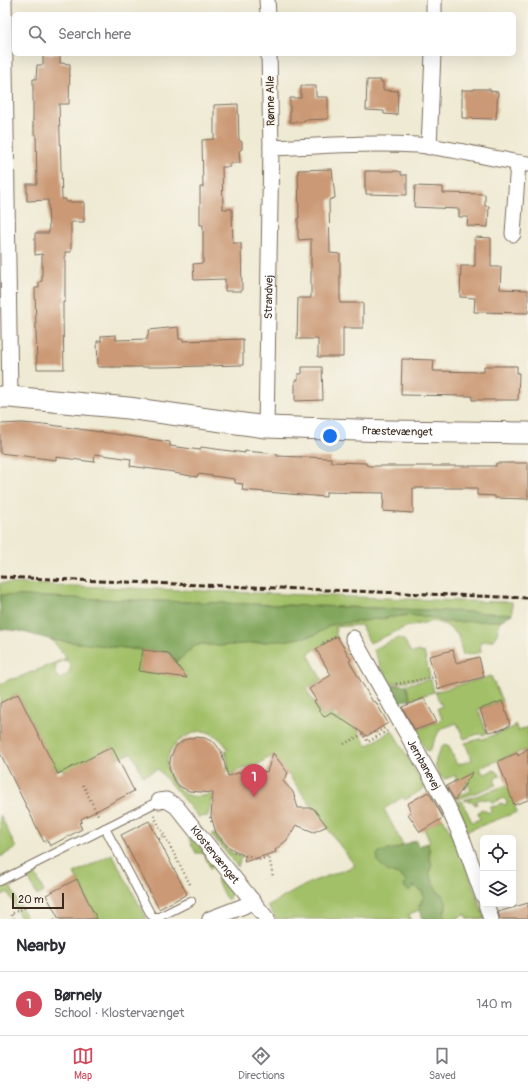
<!DOCTYPE html>
<html lang="en">
<head>
<meta charset="utf-8">
<style>
	body { margin:0; font-family:Pangolin,sans-serif; background:#f2f2f3; color:#2b2b33 }
	.controls { position:absolute; right:12px; bottom:12px; display:grid; overflow:hidden; border-radius:6px; box-shadow:0 4px 16px #0002 }
	.controls button { width:36px; height:36px; display:grid; place-items:center; padding:0; border:0; border-bottom:1px solid #e1e1e2; background:#fff; color:#2b2b33; font:20px sans-serif }
	.scale { position:absolute; left:12px; bottom:10px; width:52px; box-sizing:border-box; padding-left:4px; border:2px solid #3b2a1e; border-top:0; font-size:11px; line-height:14px; white-space:nowrap; color:#3b2a1e; -webkit-text-stroke:3px #f7f3e8; paint-order:stroke }
	.you { position:absolute; left:330px; top:436px; width:14px; height:14px; margin:-10px; border:3px solid #fff; border-radius:50%; background:#1a73e8; box-shadow:0 0 0 6px #1a73e833 }
	.badge { display:grid; place-items:center; width:26px; height:26px; border-radius:50%; background:#d1495b; color:#fff; font-size:13px; font-weight:700 }
	.pin { position:absolute; translate:-50% -33px; filter:drop-shadow(0 1px 2px #0008) }
	.pin::after { content:''; position:absolute; top:21px; width:14px; height:12px; background:inherit; clip-path:polygon(0 0,100% 0,50% 100%) }
	.list { margin:0; padding:0; list-style:none }
	h2 { display:flex; justify-content:space-between; align-items:center; height:52px; margin:0; padding:0 16px; font-size:17px }
	h2 small { font-size:13px; font-weight:400; color:#7c7c81 }
	.list li { display:grid; grid-template-columns:26px 1fr auto; gap:12px; align-items:center; box-sizing:border-box; height:64px; padding:0 16px; border-top:1px solid #e1e1e2 }
	.list b { display:block; font-size:15px; white-space:nowrap }
	.list p { margin:0; font-size:13px; white-space:nowrap; color:#7c7c81 }
	.list em { font-size:13px; font-style:normal; color:#7c7c81 }
	.icon { flex:none; width:22px; height:22px; fill:none; stroke:currentColor; stroke-width:2; stroke-linecap:round; stroke-linejoin:round }
	.map { position:relative; flex:none; width:528px; height:919px; overflow:hidden }
	.search { position:absolute; background:#fff; box-shadow:0 4px 16px #0002; left:12px; right:12px; top:12px; height:44px; display:flex; align-items:center; gap:10px; box-sizing:border-box; padding:0 14px; border-radius:6px; color:#7c7c81; font-size:15px }
	.sheet { height:116px; background:#fff }
	nav { display:flex; justify-content:space-around; align-items:center; box-sizing:border-box; height:56px; border-top:1px solid #e1e1e2; background:#fff; font-size:11px; color:#7c7c81 }
	nav a { display:grid; justify-items:center; gap:2px }
	nav .on { color:#d1495b }
	.map>svg:first-child { display:block }
	.green { fill:#a2c068; stroke:#6e7543; fill-rule:evenodd }
	.forest { fill:#81a65c; stroke:#5e683d }
	.building { fill:#cb9975 }
	.lines { fill:none; stroke-linecap:round; stroke-linejoin:round }
	.lane-casing { stroke:#7a6d5d; stroke-width:10 }
	.street-casing { stroke:#7a6d5d; stroke-width:17 }
	.secondary-casing { stroke:#7a6d5d; stroke-width:23 }
	.path { stroke:#7a6d5d; stroke-width:2.5; stroke-dasharray:1 3; stroke-linecap:butt }
	.lane { stroke:#fff; stroke-width:8 }
	.street { stroke:#fff; stroke-width:15 }
	.secondary { stroke:#fff; stroke-width:21 }
	.rail { stroke:#3b2a1e; stroke-width:3; stroke-dasharray:6 3; stroke-linecap:butt }
	.labels { text-anchor:middle; stroke-width:3; stroke-linejoin:round; paint-order:stroke }
	.street-label { font-size:11px; fill:#3b2a1e; stroke:#f7f3e8 }
</style>
</head>
<body>
<div class="map">
<svg width="528" height="919" viewBox="0 0 528 919">
	<rect width="100%" height="100%" fill="#f7f3e8"/>
	<filter id="ink" filterUnits="userSpaceOnUse"><feTurbulence type="fractalNoise" baseFrequency=".025" numOctaves="2"/><feDisplacementMap in="SourceGraphic" scale="8" xChannelSelector="R" yChannelSelector="G"/><feConvolveMatrix kernelMatrix="1 2 1 2 8 2 1 2 1" color-interpolation-filters="sRGB"/></filter>
	<filter id="wash" filterUnits="userSpaceOnUse"><feTurbulence type="fractalNoise" baseFrequency=".012" numOctaves="4" result="noise"/><feDisplacementMap in="SourceGraphic" scale="16" xChannelSelector="R" yChannelSelector="G"/><feGaussianBlur stdDeviation="0.9" result="paint"/><feColorMatrix in="noise" values="0 0 0 0 0 0 0 0 0 0 0 0 0 0 0 0 0 1.4 0 .05"/><feComposite in="paint" operator="in"/></filter>
	<g filter="url(#wash)">
		<rect width="100%" height="100%" fill="#efead3"/>
		<!-- green -->
		<g class="green">
			<path d="M0,583l459,18 53,1v12c-171,-9 -341,-11 -512,-19z"/>
			<path d="M409,615l26,3 9,4 56,-1 -3,13 -4,6 -13,2 1,10 -18,4 -5,-21 -12,-10 -13,-4 -27,6 -36,16 -9,-18 -26,2 1,5h-1l2,4 -29,18 14,26 -16,9 17,28 8,-5 5,7 11,-7 20,34 25,-16 33,58 -20,12 -2,-3 -19,12 19,36 -6,3 -10,23 15,5 4,6 -2,3 6,5 4,-4c5,1 8,6 10,10l-5,9 1,5 -11,4 2,5h-134l-10,-13 44,-24 44,-16 -81,-111 -19,11 -19,5 -5,3 -4,-4 1,-8 -3,-10 3,-3c-5,-7 -10,-13 -18,-16 -8,-4 -15,-1 -23,3 -22,11 -26,32 -10,51 9,11 20,11 33,7l2,2 -4,20 -10,1 -40,-48 -15,7 -11,-23 -14,5 -6,-11 -33,17 -13,13 -4,-9 -6,3 -38,-77 -18,9v-18l10,-6 7,-1 50,-20 -15,-18 91,10 -4,21 47,6 -12,-15 6,-3 15,-13 6,-2 18,2 70,-6 26,-5 16,-10zM62,660c5,0 8,2 9,7l-3,7 -8,5 -5,-5 1,-9z"/>
			<path d="M398,638c10,1 8,10 14,15l8,-2 1,2 3,-1 6,25 -41,7 -16,-35z"/>
			<path d="M491,676l11,25 -24,8 9,24 -4,2 -5,-1 -14,5 -7,-16 -17,6 -10,21 -2,1 -2,-1 -11,-19 22,-9 5,-4 -5,-9 5,-3 -7,-14z"/>
			<path d="M431,679l3,13 -23,7 -5,-14h-3z"/>
			<path d="M515,724l3,7 10,-4v22l-47,18 1,3 -2,1 5,3 8,-4 3,1 2,3h2v2l-5,2v5l1,2 -40,15 -2,-4 17,-5 -4,-10 -1,9 -6,-11 -5,2 1,-6 -11,4c-4,-1 -5,-3 -7,-6 -6,-11 0,-18 5,-28l2,-1 4,2 8,19 15,-5 -7,-17 14,-4h4l31,-12z"/>
			<path d="M516,782l-8,5 9,25 -50,19 -1,-4 -9,-25 5,-1 10,21 8,-3 -2,-6 3,-4 9,4 1,-3 -2,-3 8,-1 3,-3 6,2 1,-3 -4,-4 -10,5 -3,-3 -9,-1 -5,2 1,3 -2,1 -2,-3 -9,-2z"/>
			<path d="M0,814l16,34 -16,9z"/>
			<path d="M443,818l17,31 25,70h-17l-2,-5 -11,5h-9l-2,-6 2,-5 -3,-13c-10,-5 -8,-14 -14,-22l3,-9 -3,-6v-9l-1,-6 2,-1 -6,-13z"/>
			<path d="M214,833l13,16 14,8 -3,10 -26,-32z"/>
			<path d="M191,836l24,29 -4,4 -8,-16h-7l-7,-14z"/>
			<path d="M112,854l35,65h-50l-23,-46z"/>
			<path d="M35,873l9,19 -7,4 -9,-19z"/>
			<path d="M221,875h2l12,15 -3,2 -4,8 -3,-3 -9,-18z"/>
			<path d="M8,885l3,3 16,31h-6l-13,-27 -8,4v-7z"/>
		</g>
		<!-- forest -->
		<g class="forest">
			<path d="M0,595c171,8 341,10 512,19l-12,7 -56,1 -9,-4 -26,-3 -78,10 -16,10 -26,5 -70,6 -18,-2 -6,2 -15,13 -6,3 -5,-9 -117,-13 -32,-9 -20,-2z"/>
			<path d="M400,684l6,2 5,13 -13,3 -8,-16z"/>
			<path d="M416,840l2,6 10,-3 1,6v9l3,6 -3,9c4,6 2,7 4,12 5,11 19,11 11,27l2,7h-23l-4,-12 5,-11 -3,-6 -7,-4 -5,5 -5,-4 2,-5 -5,-6 -14,-5 -9,-9 -1,-8 2,-2 18,-4z"/>
		</g>
		<g id="blocks">
			<!-- building -->
			<g class="building">
				<path d="M43,54h17v9l10,1 -1,40h-10l3,95h4v3h18v20h-13v30h-6v50h-2v16l1,51h-27l-2,-81h4v-6l3,-1v-27l-7,1v-22h14l-1,-33 -21,1v-17h10l-1,-50h-2v-8h-1v-47h3l1,-14h6z"/>
				<path d="M367,80h14v2h2v8l15,1 -1,24 -13,-1v-3l-18,-1z"/>
				<path d="M301,86h15v11h12v22l-24,1v2h-14v-24h11z"/>
				<path d="M474,89h16v2l8,1 -2,27 -34,-1v-28h12z"/>
				<path d="M238,104l1,36 3,2v7l-3,2 1,12h-10v4h-8l1,42h9l1,34h8l1,48h-17v-12l-31,1 -1,-16 10,-1v-38h-3v-38h3l-1,-47 12,-1v-34z"/>
				<path d="M332,169l3,29 -6,2 1,53 10,1v49h23v25h-20v29h-25v-18h-21l1,-41h13v-59l-12,1 -1,-4v-18h1l-1,-48z"/>
				<path d="M365,171h32l4,1v3h6v20l-41,-1v-4h-1z"/>
				<path d="M415,186l28,1v6l42,1v12h4l-1,21 -21,-1 1,-9h-9v-8l-45,-2z"/>
				<path d="M475,237l16,1v29h10l-1,22 28,1v23l-54,-1 1,-14 -15,-1 1,-31h14z"/>
				<path d="M178,327l1,12h4v2l60,-2v26l-81,2h-64l-1,-26h4v-5l15,-1v5l31,-1 2,-9z"/>
				<path d="M402,359l32,1 -1,11 51,1v-6h33v7h2l-1,27h-46v-4l-71,-1z"/>
				<path d="M302,367h20l1,33 -28,1v-21h3v-6h4z"/>
				<path d="M22,423l22,2v-1l126,18v4l30,4 1,-3 44,6v-2l32,3v2l54,2v4l35,1v2l4,1h126v-3h32v36l-33,-1v-2l-18,-1v-7h-64v25l-30,-2 1,-18 -58,-1v5l-84,-7 1,-6 -8,-1v-4l-37,-5 -1,3 -23,-4v-1l-44,-6 1,-7 -36,-5 -1,8 -38,-5v3l-56,-7v-29z"/>
				<path d="M337,636l14,24 -2,1 24,41 2,-1 13,22 -21,13 -36,-24 -7,5 -10,-16 2,-1 -7,-11 22,-14 -15,-26z"/>
				<path d="M143,650l25,3 19,25 -48,-7z"/>
				<path d="M453,650l3,13 23,-6 5,20 -46,12 -9,-33z"/>
				<path d="M18,694l40,80 54,-27 22,44 -53,28 1,3 -3,1 3,6 -32,17 -3,-6 -3,2 -44,-89v-50z"/>
				<path d="M424,698l13,24 -22,8 -13,-23z"/>
				<path d="M502,701l8,23h-1v2l-9,4 -12,2 -8,-23z"/>
				<path d="M195,737l10,1 10,5 6,8 7,25 23,-7 16,3 6,-19 15,20 -5,8 10,11 5,16h15l14,18 -13,6 -18,-7 -9,15 -12,10 1,2 -32,10 1,-6 -18,-10 -11,-13 -5,-17 2,-23 -24,-2 -10,-5 -7,-9 -3,-10 2,-11 5,-10 8,-6z"/>
				<path d="M528,748v52l-14,5 -16,-44 19,-8 1,3z"/>
				<path d="M473,772l-18,28 -9,-14z"/>
				<path d="M428,792l2,2 13,24 -23,14 -12,-18 3,-2 -4,-8z"/>
				<path d="M149,821l38,73 -28,15 -38,-74z"/>
				<path d="M77,879l20,40h-38l-7,-13 -6,-11z"/>
				<path d="M528,903v16h-28l-2,-7z"/>
			</g>
		</g>
	</g>
	<g filter="url(#ink)">
		<use href="#blocks" fill-opacity="0" stroke="#7a6d5d" stroke-width="1"/>
		<g class="lines">
			<defs>
				<g id="lane">
					<path d="M105,828l46,87 3,2h5l32,-16"/>
					<path d="M0,881l159,-80"/>
				</g>
				<g id="street">
					<path d="M4,0l6,397"/>
					<path d="M267,0l1,14"/>
					<path d="M434,14v-14"/>
					<path d="M429,147l4,-93"/>
					<path d="M271,148c48,-2 97,-6 146,-3 37,3 74,14 111,19"/>
					<path d="M513,234l5,-71"/>
					<path id="s1" d="M266,427l5,-279 -2,-94"/>
					<path id="s2" d="M353,638l95,169 16,36 19,53"/>
					<path id="s3" d="M159,801l7,-1 10,6 91,113"/>
					<path d="M486,904l5,15"/>
					<path d="M210,919l34,-13 8,-6"/>
				</g>
				<g id="secondary">
					<path id="s4" d="M0,397h10l118,11 138,19 123,4 139,2"/>
				</g>
			</defs>
			<!-- lane casing -->
			<use href="#lane" class="lane-casing"/>
			<!-- street casing -->
			<use href="#street" class="street-casing"/>
			<!-- secondary casing -->
			<use href="#secondary" class="secondary-casing"/>
			<!-- path -->
			<g class="path">
				<path d="M322,645l-1,-1 16,-8"/>
				<path d="M396,684l39,-7"/>
				<path d="M374,732l1,2 10,-6"/>
				<path d="M344,744l19,-10 5,8 19,-11"/>
				<path d="M83,785l16,32"/>
				<path d="M154,816l37,70"/>
				<path d="M210,817l2,7"/>
				<path d="M159,839l6,-3"/>
				<path d="M234,852l7,3 15,2 1,3 12,-3 4,19"/>
				<path d="M14,919l-3,-5 15,-7"/>
				<path d="M54,919l4,-2"/>
			</g>
			<!-- lane -->
			<use href="#lane" class="lane"/>
			<!-- street -->
			<use href="#street" class="street"/>
			<!-- secondary -->
			<use href="#secondary" class="secondary"/>
			<!-- rail -->
			<path class="rail" d="M0,577l528,21"/>
		</g>
	</g>
	<g class="labels">
		<!-- street labels -->
		<g class="street-label">
			<text transform="translate(270 101) rotate(-91)" y="4">Rønne Alle</text>
			<text dy="4" stroke="none"><textPath href="#s1" startOffset="130">Strandvej</textPath></text>
			<text dy="4" stroke="none"><textPath href="#s4" startOffset="399">Præstevænget</textPath></text>
			<text dy="4" stroke="none"><textPath href="#s2" startOffset="145">Jernbanevej</textPath></text>
			<text dy="4" stroke="none"><textPath href="#s3" startOffset="81">Klostervænget</textPath></text>
		</g>
	</g>
</svg>
<div class="controls">
<button><svg class="icon" aria-label="locate" viewBox="0 0 24 24"><circle cx="12" cy="12" r="6"/><path d="M12 2v4M12 18v4M2 12h4M18 12h4"/></svg></button>
<button><svg class="icon" aria-label="layers" viewBox="0 0 24 24"><path d="M12 4l9 5-9 5-9-5zM3 14l9 5 9-5"/></svg></button>
</div>
<div class="scale">20 m</div>
<div class="you"></div>
<div class="pin badge" style="left:254px;top:797px">1</div>
<div class="search"><svg class="icon" aria-label="search" viewBox="0 0 24 24"><circle cx="10" cy="10" r="6"/><path d="M15 15l6 6"/></svg>Search here</div>
</div>
<section class="sheet">
<h2>Nearby<small></small></h2>
<ul class="list">
<li><span class="badge">1</span><div><b>Børnely</b><p>School · Klostervænget</p></div><em>140 m</em></li>
</ul>
</section>
<nav>
<a class="on"><svg class="icon" aria-label="map" viewBox="0 0 24 24"><path d="M3 6l6-2 6 2 6-2v14l-6 2-6-2-6 2zM9 4v14M15 6v14"/></svg>Map</a>
<a><svg class="icon" aria-label="directions" viewBox="0 0 24 24"><path d="M12 3l9 9-9 9-9-9zM9 14v-3h6M13 9l2 2-2 2"/></svg>Directions</a>
<a><svg class="icon" aria-label="saved" viewBox="0 0 24 24"><path d="M7 4h10v16l-5-4-5 4z"/></svg>Saved</a>
</nav>
</body>
</html>
